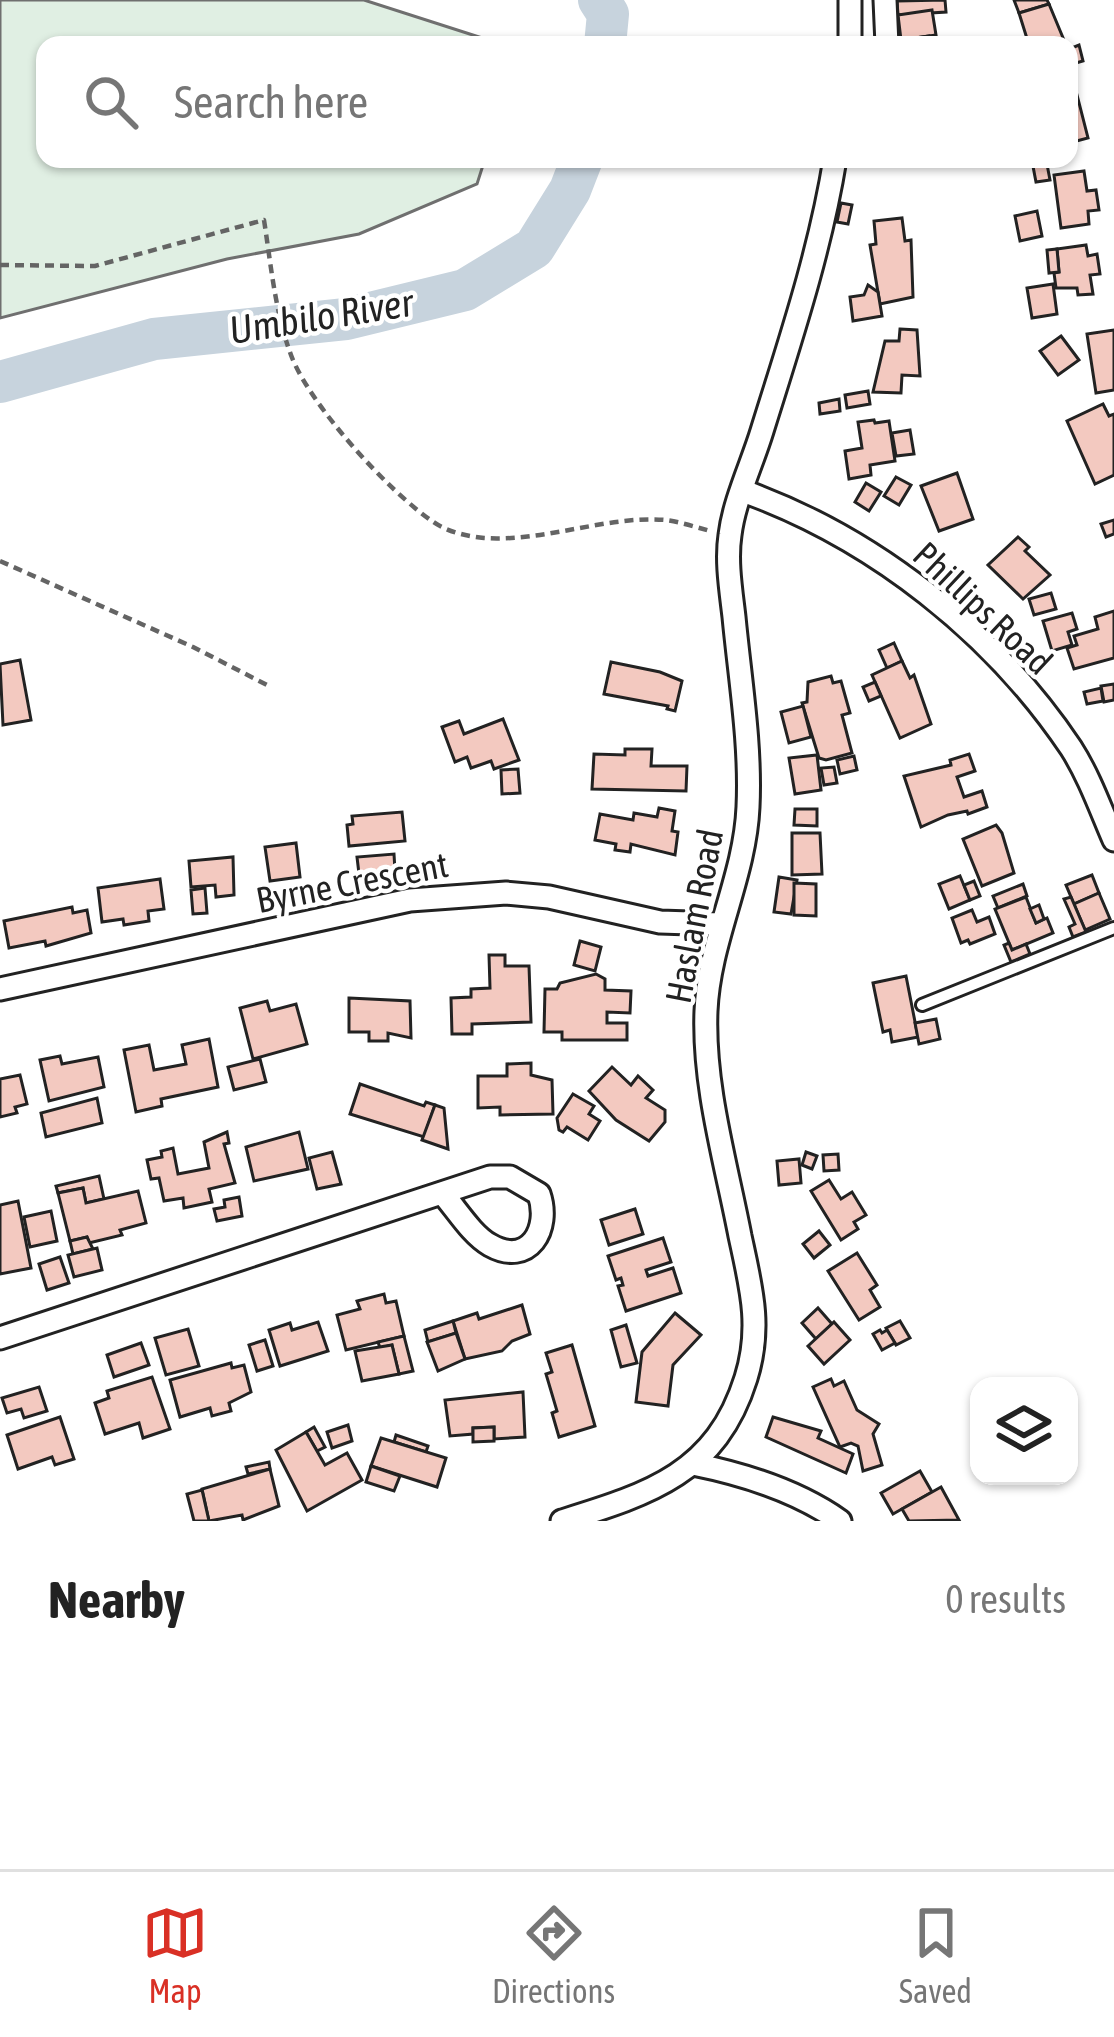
<!DOCTYPE html>
<html lang="en">
<head>
<meta charset="utf-8">
<style>
	body { margin:0; font-family:"Asap Condensed",sans-serif; background:#f6f6f6; color:#222 }
	.controls { position:absolute; right:36px; bottom:36px; display:grid; overflow:hidden; border-radius:24px; box-shadow:0 3px 9px #0004 }
	.controls button { width:108px; height:108px; display:grid; place-items:center; padding:0; border:0; border-bottom:3px solid #e0e0e0; background:#fff; color:#222; font:60px sans-serif }
	.list { margin:0; padding:0; list-style:none }
	h2 { display:flex; justify-content:space-between; align-items:center; height:156px; margin:0; padding:0 48px; font-size:51px }
	h2 small { font-size:39px; font-weight:400; color:#767676 }
	.icon { flex:none; width:66px; height:66px; fill:none; stroke:currentColor; stroke-width:2; stroke-linecap:round; stroke-linejoin:round }
	.map { position:relative; flex:none; width:1114px; height:1521px; overflow:hidden }
	.search { position:absolute; background:#fff; box-shadow:0 3px 9px #0004; left:36px; right:36px; top:36px; height:132px; display:flex; align-items:center; gap:30px; box-sizing:border-box; padding:0 42px; border-radius:24px; color:#767676; font-size:45px }
	.sheet { height:348px; background:#fff }
	nav { display:flex; justify-content:space-around; align-items:center; box-sizing:border-box; height:168px; border-top:3px solid #e0e0e0; background:#fff; font-size:33px; color:#767676 }
	nav a { display:grid; justify-items:center; gap:6px }
	nav .on { color:#d93025 }
	.map>svg:first-child { display:block }
	.green { fill:#e0efe3; stroke:#6f6f6f; stroke-width:3 }
	.lines { fill:none; stroke-linecap:round; stroke-linejoin:round }
	.river { stroke:#c7d3dd; stroke-width:42 }
	.building { fill:#f3c9c0; stroke:#222; stroke-width:3 }
	.lane-casing { stroke:#222; stroke-width:16 }
	.street-casing { stroke:#222; stroke-width:27 }
	.path { stroke:#646464; stroke-width:4.5; stroke-dasharray:9 6; stroke-linecap:butt }
	.lane { stroke:#fff; stroke-width:10 }
	.street { stroke:#fff; stroke-width:21 }
	.labels { text-anchor:middle; stroke-width:9; stroke-linejoin:round; paint-order:stroke }
	.street-label { font-size:36px; fill:#222; stroke:#fff }
	.water-label { font-size:39px; font-style:italic; fill:#222; stroke:#fff }
</style>
</head>
<body>
<div class="map">
<svg width="1114" height="1521" viewBox="0 0 1114 1521">
	<rect width="100%" height="100%" fill="#fff"/>
	<!-- green -->
	<path class="green" d="M0,0h364l140,45h-459v114h440l-8,25 -118,50 -132,25 -227,59z"/>
	<g class="lines">
		<!-- river -->
		<g class="river">
			<path d="M599,0l9,14 -3,31"/>
			<path d="M0,382l154,-43 192,-20 119,-29 69,-42 36,-58 12,-31"/>
		</g>
	</g>
	<!-- building -->
	<g class="building">
		<path d="M945,0l1,12 -48,3 -1,-14z"/>
		<path d="M1014,0h33l2,4 -30,9z"/>
		<path d="M1049,4l17,41h-37l-10,-32z"/>
		<path d="M932,10l4,25 -35,5 -3,-25z"/>
		<path d="M929,36l1,9h-28l-1,-5z"/>
		<path d="M1079,45l4,16 -14,4v-16z"/>
		<path d="M1076,91l12,47 -19,5v-50z"/>
		<path d="M1046,159l4,21 -14,2 -4,-21z"/>
		<path d="M1084,171l3,20 9,-1 3,20 -11,1 1,13 -28,4 -7,-53z"/>
		<path d="M841,203l11,2 -4,19 -11,-2z"/>
		<path d="M1037,211l5,25 -22,5 -5,-25z"/>
		<path d="M902,218l3,23 6,-1 2,57 -33,7 -10,-59 6,-1 -2,-23z"/>
		<path d="M1086,245l2,11 9,-2 3,20 -10,1 3,19 -15,1 -1,-7h-21l-2,-15 5,-1 -2,-23z"/>
		<path d="M1057,249l2,23 -10,1 -2,-23z"/>
		<path d="M1053,284l4,30 -25,4 -5,-30z"/>
		<path d="M868,285l10,7 4,24 -29,5 -3,-24 14,-2z"/>
		<path d="M900,329l17,1 3,46 -18,-1 -1,18 -28,-1 12,-51h14z"/>
		<path d="M1114,330v60l-18,3 -9,-59z"/>
		<path d="M1061,336l18,24 -21,15 -18,-24z"/>
		<path d="M868,391l2,13 -23,4 -2,-13z"/>
		<path d="M839,399l1,12 -20,3 -1,-11z"/>
		<path d="M1103,404l6,12 5,-2v61l-19,9 -28,-63z"/>
		<path d="M874,420l1,3 14,-2 6,40 -25,4 1,10 -22,4 -4,-28 17,-3 -4,-26z"/>
		<path d="M910,430l4,24 -18,2 -4,-23z"/>
		<path d="M957,473l16,46 -34,12 -18,-45z"/>
		<path d="M896,477l15,8 -12,20 -15,-9z"/>
		<path d="M866,483l15,9 -12,19 -14,-9z"/>
		<path d="M1114,520v14l-8,3 -5,-13z"/>
		<path d="M1018,537l11,10 -4,4 25,24 -27,24 -35,-34z"/>
		<path d="M1051,593l5,16 -22,6 -5,-16z"/>
		<path d="M1114,611v47l-40,11 -7,-21 10,-3 -3,-9 24,-7 -3,-12z"/>
		<path d="M1072,613l5,16 -9,3 4,13 -20,6 -9,-30z"/>
		<path d="M894,643l8,18 -15,7 -8,-18z"/>
		<path d="M20,660l11,60 -28,5 -3,-61z"/>
		<path d="M902,661l8,17 4,-3 17,49 -31,14 -28,-63z"/>
		<path d="M611,662l49,10 22,9 -7,30 -8,-2 1,-3 -64,-12z"/>
		<path d="M831,676l2,7 8,-2 9,32 -8,2 10,38 -26,7 -7,-2 -17,-55 5,-1 1,-20z"/>
		<path d="M875,682l6,14 -12,5 -6,-14z"/>
		<path d="M1114,684v16l-10,2 -3,-16z"/>
		<path d="M1101,688l2,13 -16,3 -3,-12z"/>
		<path d="M803,706l8,31 -22,6 -8,-31z"/>
		<path d="M503,719l16,41 -25,9 -3,-8 -20,7 -4,-11 -12,5 -13,-35 17,-6 5,13z"/>
		<path d="M625,749h27l-1,17h36l-1,25 -94,-2 2,-35 31,1z"/>
		<path d="M969,754l6,17 -18,6 7,20 18,-6 5,16 -19,7 -1,-3 -19,4 -27,12 -17,-51 47,-11 -1,-5z"/>
		<path d="M817,755l4,35 -26,4 -6,-36z"/>
		<path d="M854,756l3,14 -17,4 -3,-14z"/>
		<path d="M834,767l3,16 -13,2 -3,-17z"/>
		<path d="M518,769l2,24 -18,1 -1,-24z"/>
		<path d="M659,808l16,3 -3,20 6,1 -3,23 -44,-11 -1,8 -15,-2 1,-6 -21,-4 5,-26 33,6 1,-7 23,4z"/>
		<path d="M795,809h22v17l-23,-1z"/>
		<path d="M402,812l3,29 -56,5 -2,-21 6,-1 -1,-8z"/>
		<path d="M996,825l6,8 12,40 -32,13 -19,-47z"/>
		<path d="M792,833h28l2,41 -30,1z"/>
		<path d="M296,843l4,34 -30,4 -5,-34z"/>
		<path d="M394,854l1,17 -36,3 -2,-17z"/>
		<path d="M233,857l1,38 -18,2 -1,-12 -24,2 -2,-26z"/>
		<path d="M1092,875l7,18 -25,11 -8,-19z"/>
		<path d="M960,876l10,24 -21,9 -10,-25z"/>
		<path d="M779,877l18,3 -6,34 -17,-2z"/>
		<path d="M160,879l4,30 -16,2 1,10 -25,4 -1,-6 -21,3 -4,-34z"/>
		<path d="M974,881l6,15 -10,4 -6,-15z"/>
		<path d="M794,883l22,1v32l-22,-1z"/>
		<path d="M1023,884l4,12 -29,12 -5,-12z"/>
		<path d="M205,888l2,25 -14,1 -2,-24z"/>
		<path d="M1099,893l11,26 -25,11 -11,-26z"/>
		<path d="M1026,897l10,26 11,-5 6,15 -41,17 -17,-41z"/>
		<path d="M1071,897l15,35 -13,5 -4,-10 6,-3 -11,-25z"/>
		<path d="M1039,905l5,14 -8,4 -6,-14z"/>
		<path d="M72,907l1,6 14,-3 4,23 -45,13 -1,-5 -36,7 -5,-27z"/>
		<path d="M972,910l5,12 12,-5 6,17 -25,10 -2,-4 -7,3 -9,-25z"/>
		<path d="M580,941l21,6 -6,24 -21,-6z"/>
		<path d="M1009,943l3,7 14,-6 4,10 -19,8 -7,-17z"/>
		<path d="M489,955h16v11h24l2,56 -59,2v10h-20l-1,-36 20,-1v-8l19,-1z"/>
		<path d="M596,974l9,5v11l26,1 -1,22 -23,-1v11h20v17h-65v-8h-18l1,-43h12l3,-6z"/>
		<path d="M906,976l12,61 -26,5 -2,-12 -7,2 -10,-49z"/>
		<path d="M349,998l61,3 1,37 -23,-5v8h-19v-9h-20z"/>
		<path d="M267,1001l3,10 26,-7 11,40 -54,15 -13,-51z"/>
		<path d="M936,1019l4,20 -21,5 -4,-21z"/>
		<path d="M209,1039l9,48 -57,12 1,7 -26,6 -12,-62 25,-5 5,25 32,-6 -4,-19z"/>
		<path d="M60,1056l2,8 36,-7 6,30 -55,14 -9,-41z"/>
		<path d="M260,1059l6,23 -32,8 -6,-23z"/>
		<path d="M531,1063v12l21,5 1,34 -53,1v-8l-22,1v-32h29v-12z"/>
		<path d="M612,1067l19,18 7,-9 15,14 -7,8 19,12v12l-16,19 -33,-21 -27,-29z"/>
		<path d="M20,1075l7,29 -12,3 2,6 -17,4v-38z"/>
		<path d="M360,1084l64,22 2,-4 9,3 -11,32 -74,-23z"/>
		<path d="M573,1094l21,12 -5,8 11,7 -12,19 -21,-13 -4,5 -4,-2 -2,-12z"/>
		<path d="M97,1098l5,25 -56,14 -5,-24z"/>
		<path d="M435,1105l9,3 4,41 -26,-9z"/>
		<path d="M227,1132l2,11 -5,1 11,39 -26,6 3,13 -28,6 -1,-10 -19,3 -5,-23 -8,1 -4,-19 15,-3 -1,-6 12,-3 5,26 31,-6 -5,-26z"/>
		<path d="M299,1132l9,37 -54,12 -8,-34z"/>
		<path d="M332,1152l9,32 -24,5 -8,-31z"/>
		<path d="M806,1152l11,4 -5,13 -10,-4z"/>
		<path d="M838,1154l1,16 -15,1 -1,-16z"/>
		<path d="M799,1159l2,24 -22,2 -2,-24z"/>
		<path d="M99,1176l5,23 -18,4 -3,-15 -25,5 -2,-7z"/>
		<path d="M829,1180l12,19 11,-7 14,23 -12,7 4,7 -17,11 -30,-49z"/>
		<path d="M83,1188l3,15 52,-12 8,32 -26,7 2,5 -33,8 -2,-6 -17,4 -12,-48z"/>
		<path d="M239,1197l3,19 -25,5 -3,-12 11,-2 -1,-7z"/>
		<path d="M18,1201l13,67 -31,6v-69z"/>
		<path d="M635,1209l8,25 -34,11 -8,-25z"/>
		<path d="M51,1211l6,30 -27,6 -6,-30z"/>
		<path d="M819,1231l11,14 -16,13 -11,-14z"/>
		<path d="M87,1237l6,12 -20,5 -3,-13z"/>
		<path d="M663,1238l8,24 -25,8 2,6 25,-8 8,25 -55,18 -8,-25 5,-1 -2,-7 -5,2 -8,-24z"/>
		<path d="M97,1248l5,22 -28,7 -6,-22z"/>
		<path d="M857,1253l20,32 -7,5 10,17 -21,13 -31,-49z"/>
		<path d="M60,1257l9,26 -22,7 -8,-26z"/>
		<path d="M384,1294l2,9 10,-2 8,35 -58,14 -9,-35 23,-6 -3,-8z"/>
		<path d="M522,1305l8,29 -18,7 -10,10 -37,8 -12,-38 24,-8 2,6z"/>
		<path d="M818,1308l14,16 -16,15 -14,-16z"/>
		<path d="M675,1313l26,22 -28,30 -5,41 -32,-4 6,-50z"/>
		<path d="M453,1321l3,12 -28,9 -3,-12z"/>
		<path d="M900,1321l10,17 -14,7 -10,-17z"/>
		<path d="M318,1322l10,29 -48,15 -11,-36 21,-7 2,7z"/>
		<path d="M834,1322l16,18 -26,24 -16,-18z"/>
		<path d="M626,1325l11,38 -16,4 -10,-37z"/>
		<path d="M188,1329l11,37 -33,9 -11,-37z"/>
		<path d="M880,1330l2,3 5,-3 8,13 -13,7 -9,-16z"/>
		<path d="M456,1333l9,26 -27,12 -11,-29z"/>
		<path d="M404,1336l9,35 -14,3 -7,-29 -12,3 -2,-6z"/>
		<path d="M265,1340l8,26 -16,5 -8,-26z"/>
		<path d="M141,1343l8,22 -35,12 -7,-22z"/>
		<path d="M392,1345l7,29 -37,7 -7,-30z"/>
		<path d="M572,1345l23,81 -36,11 -7,-24 5,-2 -11,-37 6,-2 -6,-19z"/>
		<path d="M231,1363l1,5 12,-3 7,27 -22,11 2,8 -19,5 -2,-8 -30,9 -10,-37z"/>
		<path d="M152,1377l18,52 -27,9 -4,-15 -34,11 -10,-31 14,-5 -2,-7z"/>
		<path d="M831,1379l3,7 10,-5 13,29 22,14 -6,10 9,31 -19,6 -5,-25 -7,-3 -11,4 -27,-60z"/>
		<path d="M39,1387l8,24 -23,7 -3,-9 -14,4 -5,-15z"/>
		<path d="M523,1392l2,45 -31,2v-12l-21,1v6l-23,2 -5,-36z"/>
		<path d="M60,1417l14,42 -19,6 -3,-8 -34,12 -11,-34z"/>
		<path d="M773,1417l48,14 -3,7 35,16 -7,19 -80,-36z"/>
		<path d="M348,1425l4,16 -20,7 -5,-16z"/>
		<path d="M314,1427l11,20 -8,4 -11,-19z"/>
		<path d="M494,1427v14l-21,1v-14z"/>
		<path d="M306,1432l19,33 22,-12 15,27 -55,31 -31,-61z"/>
		<path d="M396,1435l32,11 -2,6 -32,-10z"/>
		<path d="M381,1438l65,20 -9,29 -66,-21z"/>
		<path d="M269,1462l1,7 -22,5 -2,-7z"/>
		<path d="M371,1466l29,10 -6,15 -28,-9z"/>
		<path d="M270,1469l9,37 -36,14 -1,-5 -33,6 -7,-32z"/>
		<path d="M920,1471l12,21 -39,22 -12,-21z"/>
		<path d="M941,1487l18,33 -50,1 -7,-12z"/>
		<path d="M202,1490l7,31h-15l-7,-27z"/>
	</g>
	<g class="lines">
		<defs>
			<path id="lane" d="M922,1005l192,-77"/>
			<g id="street">
				<path d="M885,0l2,45"/>
				<path d="M850,45v-45"/>
				<path d="M743,491c131,47 250,141 328,257 18,28 30,62 43,92"/>
				<path d="M0,989l410,-89 96,-7 43,4 111,25 60,2"/>
				<path d="M0,1338l490,-161h20l29,17c12,35 -10,73 -49,51 -18,-10 -33,-35 -47,-51"/>
				<path d="M693,1464c50,10 106,28 147,57"/>
				<path d="M562,1521c87,-27 154,-47 184,-143 16,-51 5,-91 -6,-142 -14,-73 -37,-150 -34,-225 3,-71 39,-134 42,-204 3,-63 -8,-127 -14,-190 -3,-26 -8,-56 -4,-82 4,-34 22,-71 32,-104 28,-90 58,-179 73,-272"/>
			</g>
		</defs>
		<!-- lane casing -->
		<use href="#lane" class="lane-casing"/>
		<!-- street casing -->
		<use href="#street" class="street-casing"/>
		<!-- path -->
		<g class="path">
			<path d="M0,265l95,1 169,-46c7,45 11,92 27,135 18,49 97,136 141,166 15,11 34,15 52,17 62,4 124,-23 182,-18 14,2 30,7 44,11"/>
			<path d="M0,561l193,86 76,39"/>
		</g>
		<!-- lane -->
		<use href="#lane" class="lane"/>
		<!-- street -->
		<use href="#street" class="street"/>
	</g>
	<g class="labels">
		<!-- street labels -->
		<g class="street-label">
			<text transform="translate(983 608) rotate(43)" y="13">Phillips Road</text>
			<text transform="translate(352 882) rotate(-11)" y="13">Byrne Crescent</text>
			<text transform="translate(694 916) rotate(-79)" y="13">Haslam Road</text>
		</g>
		<!-- water labels -->
		<g class="water-label">
			<text transform="translate(321 316) rotate(-9)" y="14">Umbilo River</text>
		</g>
	</g>
</svg>
<div class="controls">
<button><svg class="icon" aria-label="layers" viewBox="0 0 24 24"><path d="M12 4l9 5-9 5-9-5zM3 14l9 5 9-5"/></svg></button>
</div>
<div class="search"><svg class="icon" aria-label="search" viewBox="0 0 24 24"><circle cx="10" cy="10" r="6"/><path d="M15 15l6 6"/></svg>Search here</div>
</div>
<section class="sheet">
<h2>Nearby<small>0 results</small></h2>
<ul class="list">
</ul>
</section>
<nav>
<a class="on"><svg class="icon" aria-label="map" viewBox="0 0 24 24"><path d="M3 6l6-2 6 2 6-2v14l-6 2-6-2-6 2zM9 4v14M15 6v14"/></svg>Map</a>
<a><svg class="icon" aria-label="directions" viewBox="0 0 24 24"><path d="M12 3l9 9-9 9-9-9zM9 14v-3h6M13 9l2 2-2 2"/></svg>Directions</a>
<a><svg class="icon" aria-label="saved" viewBox="0 0 24 24"><path d="M7 4h10v16l-5-4-5 4z"/></svg>Saved</a>
</nav>
</body>
</html>
